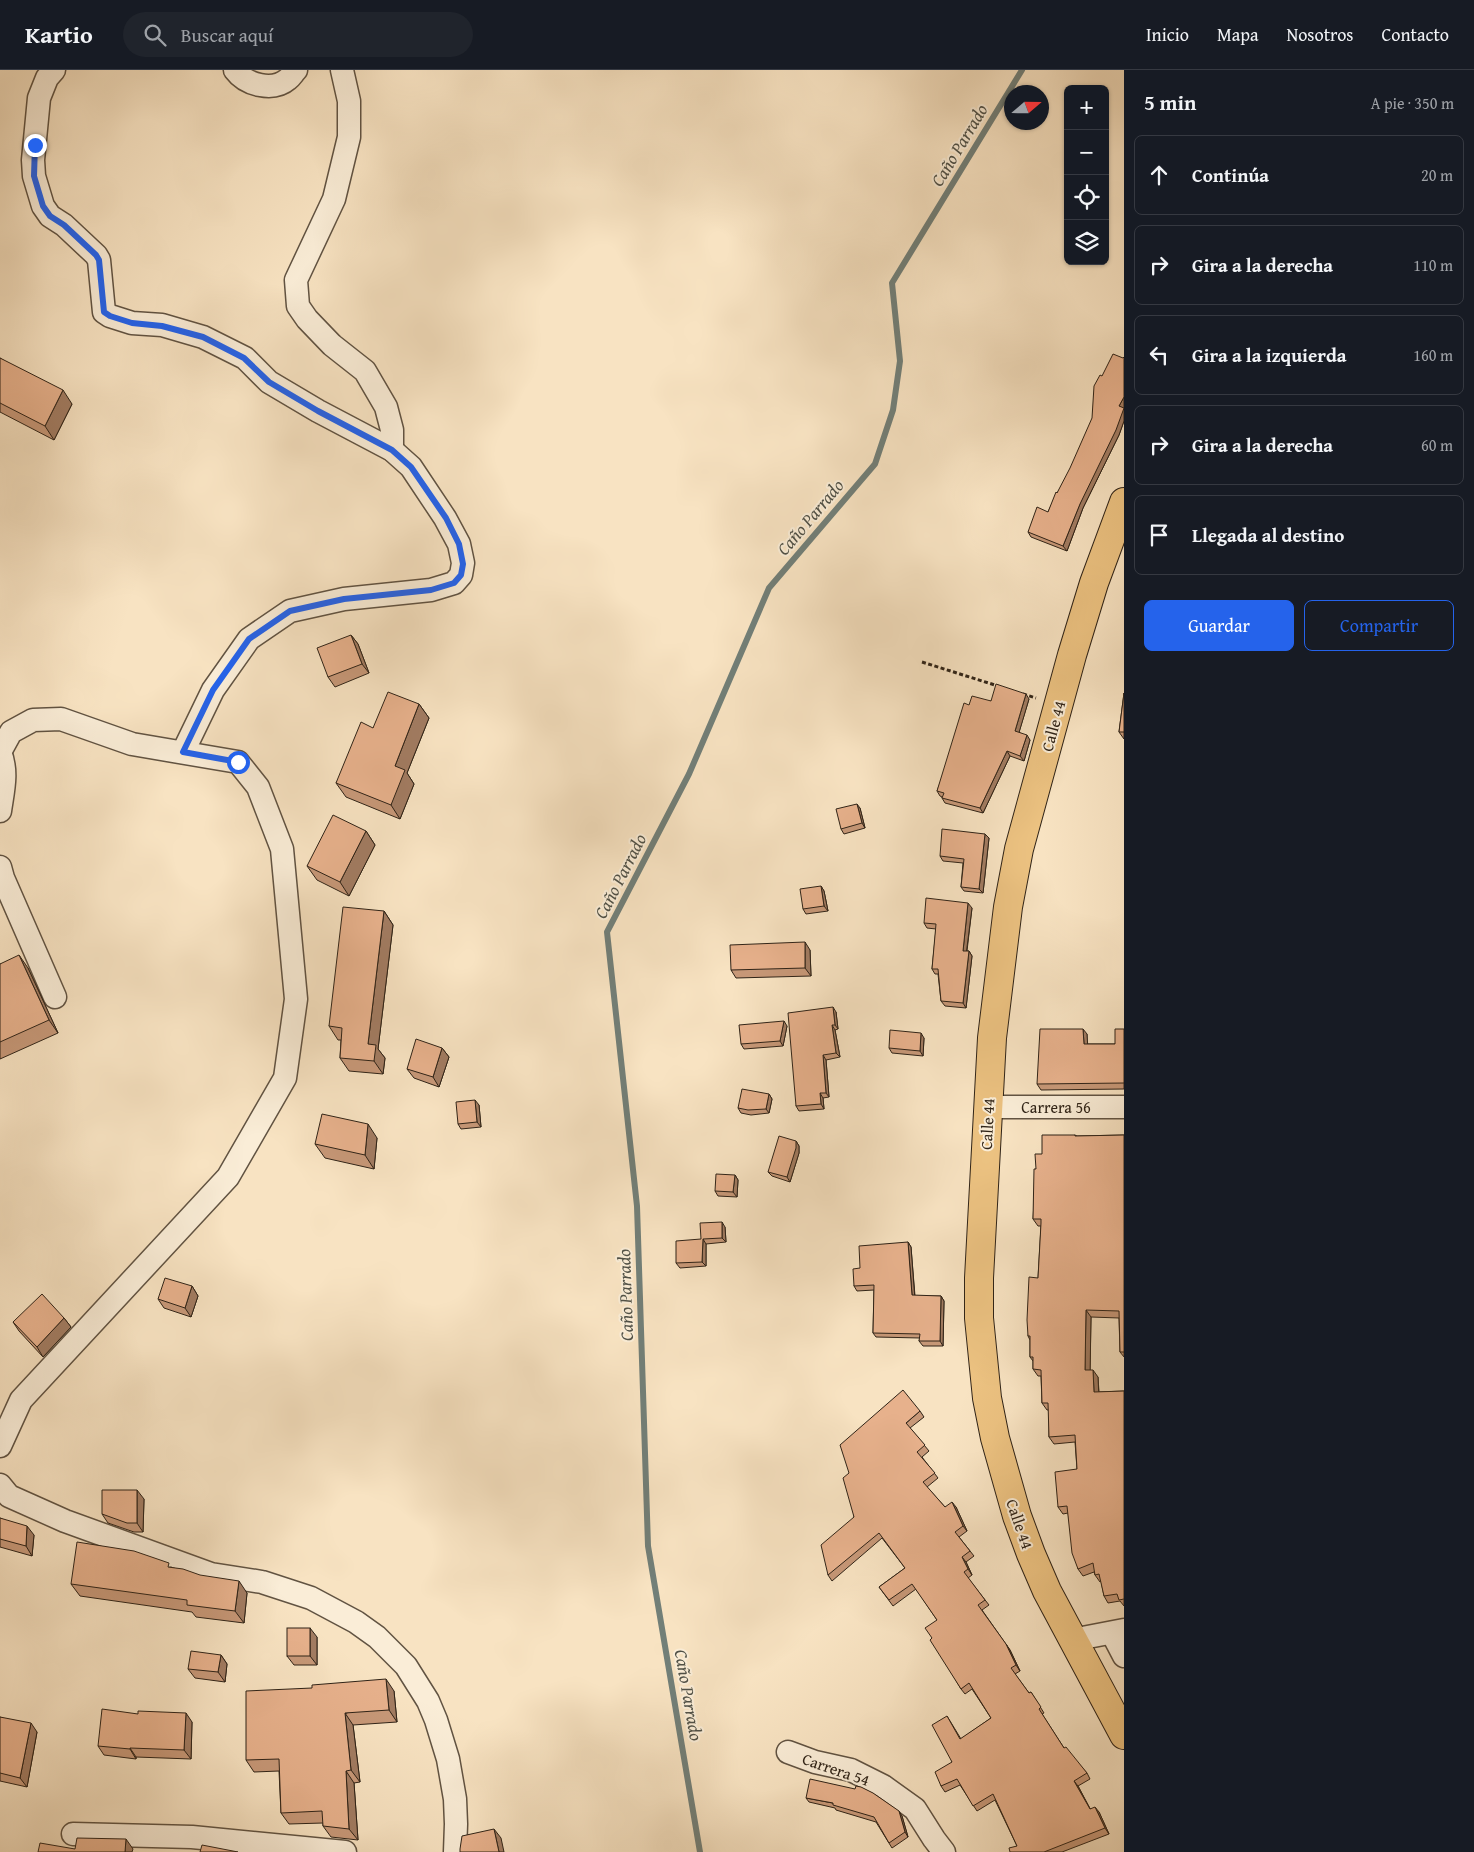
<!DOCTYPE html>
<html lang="es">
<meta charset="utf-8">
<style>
:root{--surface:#171b24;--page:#20242c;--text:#f1f3f6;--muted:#9ea1a6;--line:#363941;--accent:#2563eb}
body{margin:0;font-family:"Gentium Book Plus",serif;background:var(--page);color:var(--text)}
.controls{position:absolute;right:15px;top:15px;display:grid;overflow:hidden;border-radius:8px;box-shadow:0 1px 4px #0004}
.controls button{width:45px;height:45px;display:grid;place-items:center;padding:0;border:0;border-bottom:1px solid var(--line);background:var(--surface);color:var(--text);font:25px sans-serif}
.compass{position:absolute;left:1004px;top:15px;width:45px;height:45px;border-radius:50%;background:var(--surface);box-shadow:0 1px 4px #0004;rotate:70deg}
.stop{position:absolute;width:15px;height:15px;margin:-11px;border:4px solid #2563eb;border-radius:50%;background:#fff}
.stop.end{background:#2563eb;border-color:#fff;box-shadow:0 1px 5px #0008}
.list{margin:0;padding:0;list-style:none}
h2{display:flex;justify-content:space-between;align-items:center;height:65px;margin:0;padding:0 20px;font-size:21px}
h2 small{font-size:16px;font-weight:400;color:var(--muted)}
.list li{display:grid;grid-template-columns:32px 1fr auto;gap:15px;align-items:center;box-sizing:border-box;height:80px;margin:0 10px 10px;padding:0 10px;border:1px solid var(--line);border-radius:8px}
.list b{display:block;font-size:19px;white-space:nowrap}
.list em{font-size:16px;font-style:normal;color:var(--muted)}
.actions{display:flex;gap:10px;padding:15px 20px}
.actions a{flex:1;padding:11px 0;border:1px solid var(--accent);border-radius:8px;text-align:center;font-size:18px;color:var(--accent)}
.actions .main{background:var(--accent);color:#fff}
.icon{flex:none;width:28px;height:28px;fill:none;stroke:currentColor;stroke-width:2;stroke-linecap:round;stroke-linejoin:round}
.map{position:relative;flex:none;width:1124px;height:1782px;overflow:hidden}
header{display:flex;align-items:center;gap:30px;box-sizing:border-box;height:70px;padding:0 25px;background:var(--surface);border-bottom:1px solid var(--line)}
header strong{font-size:24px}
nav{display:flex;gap:28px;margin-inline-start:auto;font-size:18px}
.search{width:350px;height:45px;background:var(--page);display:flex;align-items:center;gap:12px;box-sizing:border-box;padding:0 18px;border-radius:28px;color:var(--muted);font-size:19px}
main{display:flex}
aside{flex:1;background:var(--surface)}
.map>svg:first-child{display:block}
</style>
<header>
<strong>Kartio</strong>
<div class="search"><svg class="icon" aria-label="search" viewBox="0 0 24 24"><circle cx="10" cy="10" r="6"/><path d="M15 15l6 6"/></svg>Buscar aquí</div>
<nav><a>Inicio</a><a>Mapa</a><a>Nosotros</a><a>Contacto</a></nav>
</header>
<main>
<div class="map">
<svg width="1124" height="1782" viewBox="0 0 1124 1782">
<rect width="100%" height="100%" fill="#f8e3c2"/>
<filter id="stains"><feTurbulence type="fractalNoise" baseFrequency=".004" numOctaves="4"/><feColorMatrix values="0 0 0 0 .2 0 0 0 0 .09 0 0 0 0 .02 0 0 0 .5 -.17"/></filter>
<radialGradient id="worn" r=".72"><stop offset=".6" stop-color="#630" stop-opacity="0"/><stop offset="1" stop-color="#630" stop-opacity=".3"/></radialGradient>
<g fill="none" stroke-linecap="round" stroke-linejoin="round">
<path stroke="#727f78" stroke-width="6" d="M 700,1782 L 648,1476 L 637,1136 L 607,862 L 689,704 L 769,518 L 875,394 L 893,340 L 900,291 L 892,213 L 1022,0"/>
<g stroke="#615342" stroke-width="25">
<g id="minor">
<path d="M 54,0 L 47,8 L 39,28 L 33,90 L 34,106 L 43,136 L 50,146 L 64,155 L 96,185 L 99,190 L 104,242 L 110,246 L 132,253 L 162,255 L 203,267 L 245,288 L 269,312 L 318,341 L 392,380 L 411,397 L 445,448 L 459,474 L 463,493 L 461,505 L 454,513 L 431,520 L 344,529 L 290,541 L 249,569 L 213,620 L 183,682"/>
<path d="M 235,0 C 246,15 273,22 288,9 C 291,7 293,3 296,0"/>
<path d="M 342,0 L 349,31 L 349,67 L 334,129 L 296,210 L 298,236 L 307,249 L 332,275 L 365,301 L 386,337 L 392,360 L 392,380"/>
<path d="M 0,682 L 11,662 L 33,650 L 61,649 L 132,674 L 238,692 L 258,717 L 282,779 L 296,929 L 285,1008 L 228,1107 L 21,1330 L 0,1376"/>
<path d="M 0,741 C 3,720 8,702 0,682"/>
<path d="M 0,797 L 3,808 L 55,927"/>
<path d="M 987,1037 L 1124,1037"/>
<path d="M 0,1415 L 9,1426 L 65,1451 L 211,1504 L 262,1512 L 311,1528 L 356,1552 L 377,1567 L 406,1596 L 428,1631 L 436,1650 L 448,1689 L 455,1729 L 456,1754 L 455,1782"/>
<path d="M 1112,1563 L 1124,1586"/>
<path d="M 1072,1570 L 1124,1560"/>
<path d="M 788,1682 L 815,1692 L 851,1700 L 883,1716 L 915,1739 L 934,1769 L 944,1782"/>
<path d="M 73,1764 L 192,1767 L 345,1782"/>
</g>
</g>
<g stroke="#2f2317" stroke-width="30">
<path id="major" d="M 1124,432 L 1094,513 L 1072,585 L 1019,779 L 1008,837 L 992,968 L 979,1208 L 979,1248 L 987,1328 L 995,1368 L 1017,1446 L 1031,1484 L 1047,1521 L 1124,1665"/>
</g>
<g stroke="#2f2317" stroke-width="3" stroke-dasharray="4 2.5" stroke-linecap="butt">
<path d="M 922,592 L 998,616"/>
<path d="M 1023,624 L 1036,628"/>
</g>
<use href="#minor" stroke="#faedd7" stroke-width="22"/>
<use href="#major" stroke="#ecc281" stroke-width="28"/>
</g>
<g fill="#c79878" stroke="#2f2317">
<path d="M 0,288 L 72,334 L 54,370 L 0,342 Z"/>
<path d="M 1124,338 L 1124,351 L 1119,365 L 1083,438 L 1067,481 L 1031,467 L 1028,462 L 1048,442 L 1057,423 Z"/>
<path d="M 351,565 L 358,574 L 369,603 L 335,617 L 328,607 Z"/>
<path d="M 1124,623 L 1124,669 L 1119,662 Z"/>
<path d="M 1029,629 L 1019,662 L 1030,670 L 1024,691 L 1010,686 L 983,743 L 945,733 L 942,728 L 942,727 L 940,726 L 937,721 L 969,635 L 991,631 Z"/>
<path d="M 419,634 L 429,648 L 407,703 L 414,714 L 400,749 L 346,727 L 336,713 L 373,658 Z"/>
<path d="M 860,738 L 865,758 L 844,764 L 841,759 Z"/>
<path d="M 366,761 L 375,775 L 349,826 L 317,810 L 307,796 Z"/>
<path d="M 985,764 L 989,768 L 983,823 L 964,821 L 961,817 L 963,793 L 943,791 L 940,786 Z"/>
<path d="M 821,816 L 824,821 L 828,841 L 806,844 L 803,839 Z"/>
<path d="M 972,838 L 967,881 L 969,881 L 972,886 L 966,938 L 945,936 L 941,931 L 938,904 L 935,904 L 932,899 L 936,859 L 927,858 L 924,853 Z"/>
<path d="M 384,841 L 393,855 L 378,979 L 385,988 L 383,1004 L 349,1001 L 340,988 L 341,970 L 338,970 L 329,956 Z"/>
<path d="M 810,880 L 811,906 L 736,908 L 731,900 Z"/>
<path d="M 0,894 L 28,898 L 58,963 L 0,989 Z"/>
<path d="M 836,942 L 838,959 L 835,960 L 840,987 L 826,990 L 829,1027 L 823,1028 L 824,1039 L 799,1041 L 796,1036 Z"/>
<path d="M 787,956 L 783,976 L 744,979 L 741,974 Z"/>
<path d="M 1124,959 L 1124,1019 L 1041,1020 L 1037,1014 L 1087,964 L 1087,974 L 1115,974 Z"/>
<path d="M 924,968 L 923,986 L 892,983 L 889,978 Z"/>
<path d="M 442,978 L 449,987 L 439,1017 L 414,1008 L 407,999 Z"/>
<path d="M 769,1024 L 772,1029 L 769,1043 L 751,1045 L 741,1043 L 738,1038 Z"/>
<path d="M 479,1035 L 481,1057 L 461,1059 L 458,1054 Z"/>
<path d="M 1075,1065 L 1077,1066 L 1124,1065 L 1124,1287 L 1120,1282 L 1119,1248 L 1091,1247 L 1090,1300 L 1098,1307 L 1099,1322 L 1124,1321 L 1124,1536 L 1120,1531 L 1108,1533 L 1104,1526 L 1101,1511 L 1100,1512 L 1095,1505 L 1094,1502 L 1083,1506 L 1078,1499 L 1068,1443 L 1063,1444 L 1058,1437 L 1077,1399 L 1075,1372 L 1054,1374 L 1049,1367 L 1049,1340 L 1047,1340 L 1042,1333 L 1041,1306 L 1038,1306 L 1033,1299 L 1033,1291 L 1030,1287 L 1030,1270 L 1028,1266 L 1038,1208 L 1041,1156 L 1038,1156 L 1033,1149 L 1036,1099 L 1042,1084 Z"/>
<path d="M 377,1068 L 374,1099 L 325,1088 L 315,1074 Z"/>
<path d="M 796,1071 L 799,1076 L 799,1083 L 790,1112 L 772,1106 L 768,1102 Z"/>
<path d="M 735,1105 L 738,1110 L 737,1127 L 718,1126 L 715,1121 Z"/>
<path d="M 725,1157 L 726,1172 L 706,1174 L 706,1196 L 680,1198 L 676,1193 L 701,1169 Z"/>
<path d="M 908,1172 L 911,1177 L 915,1226 L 941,1226 L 944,1231 L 943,1276 L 923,1276 L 919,1271 L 920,1268 L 876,1267 L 873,1263 L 874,1220 L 857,1221 L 854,1216 L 860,1198 Z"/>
<path d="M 192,1216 L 198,1226 L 191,1247 L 164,1238 L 158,1229 Z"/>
<path d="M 64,1248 L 71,1257 L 43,1287 L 19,1261 L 13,1252 Z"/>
<path d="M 920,1341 L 924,1347 L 910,1358 L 929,1381 L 922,1387 L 938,1408 L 927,1417 L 945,1437 L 956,1437 L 967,1461 L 959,1467 L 974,1486 L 966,1492 L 972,1505 L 968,1508 L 989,1535 L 982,1540 L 1010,1580 L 1020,1601 L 1015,1604 L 1029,1623 L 1031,1622 L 1044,1643 L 1042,1644 L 1064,1678 L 1087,1703 L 1090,1709 L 1078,1716 L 1090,1739 L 1099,1742 L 1109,1764 L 1062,1782 L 1010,1782 L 1017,1776 L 995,1730 L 977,1741 L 960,1715 L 945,1722 L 941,1716 L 952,1692 L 947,1646 L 961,1669 L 991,1648 L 972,1619 L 965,1624 L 961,1619 L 932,1569 L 937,1550 L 916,1519 L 893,1536 L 879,1517 L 905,1498 L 882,1468 L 832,1511 L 828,1505 L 854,1447 L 849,1403 Z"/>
<path d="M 144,1429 L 143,1462 L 134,1462 L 108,1453 L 102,1444 Z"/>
<path d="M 0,1448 L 34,1465 L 32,1486 L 0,1477 Z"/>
<path d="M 171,1497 L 247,1523 L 244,1553 L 196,1547 L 192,1542 L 80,1526 L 71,1514 Z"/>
<path d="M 317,1567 L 317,1595 L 294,1595 L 287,1586 Z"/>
<path d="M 221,1585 L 227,1594 L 225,1612 L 195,1608 L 188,1599 Z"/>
<path d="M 394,1621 L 397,1652 L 353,1655 L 360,1712 L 354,1713 L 358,1770 L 331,1767 L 323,1756 L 323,1753 L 289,1754 L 281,1743 L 279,1701 L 254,1702 L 246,1690 Z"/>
<path d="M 0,1647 L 37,1662 L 27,1717 L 0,1711 Z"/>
<path d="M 192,1652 L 191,1689 L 136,1687 L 136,1689 L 104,1685 L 98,1676 Z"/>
<path d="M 806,1728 L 902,1746 L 908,1767 L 892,1778 L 876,1752 L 836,1740 L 835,1738 L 809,1732 Z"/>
</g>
<g fill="#a27c62" stroke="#2f2317">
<path d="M 63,320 L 72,334 L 54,370 L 45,356 Z"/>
<path d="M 1124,327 L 1124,351 L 1119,365 L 1083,438 L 1067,481 L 1063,476 L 1119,336 Z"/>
<path d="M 351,565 L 358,574 L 369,603 L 362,594 Z"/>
<path d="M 1026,624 L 1029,629 L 1018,666 L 1015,661 Z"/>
<path d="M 419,634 L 429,648 L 407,703 L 414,714 L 400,749 L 391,735 L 395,696 Z"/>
<path d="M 1027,665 L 1030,670 L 1024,691 L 1020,686 Z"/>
<path d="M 1007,681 L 1010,686 L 983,743 L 980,738 Z"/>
<path d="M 857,734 L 860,738 L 865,758 L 862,753 Z"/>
<path d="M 366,761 L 375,775 L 349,826 L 340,812 Z"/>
<path d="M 985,764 L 989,768 L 983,823 L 979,819 Z"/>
<path d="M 821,816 L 824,821 L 828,841 L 824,836 Z"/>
<path d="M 968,833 L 972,838 L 966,885 L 963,881 Z"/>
<path d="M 384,841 L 393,855 L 378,979 L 385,988 L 383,1004 L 374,991 L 368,974 Z"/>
<path d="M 805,872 L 810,880 L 811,906 L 805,898 Z"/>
<path d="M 969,881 L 972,886 L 966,938 L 963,933 Z"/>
<path d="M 19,885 L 28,898 L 58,963 L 49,950 Z"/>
<path d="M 833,937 L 836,942 L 838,959 L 835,955 Z"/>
<path d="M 784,951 L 787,956 L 783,976 L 780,971 Z"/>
<path d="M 832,955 L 835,960 L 840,987 L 836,983 Z"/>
<path d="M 1083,959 L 1087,964 L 1088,980 L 1084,974 Z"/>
<path d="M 921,963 L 924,968 L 923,986 L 920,981 Z"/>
<path d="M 442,978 L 449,987 L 439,1017 L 433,1007 Z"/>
<path d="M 823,985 L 826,990 L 829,1027 L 826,1023 Z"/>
<path d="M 820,1023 L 823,1028 L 824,1039 L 821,1034 Z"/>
<path d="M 769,1024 L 772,1029 L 769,1043 L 766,1039 Z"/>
<path d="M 475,1030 L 479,1035 L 481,1057 L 477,1052 Z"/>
<path d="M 368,1054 L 377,1068 L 374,1099 L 365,1085 Z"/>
<path d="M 796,1071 L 799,1076 L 799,1083 L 790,1112 L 787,1107 Z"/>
<path d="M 735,1105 L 738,1110 L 737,1127 L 733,1122 Z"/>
<path d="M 722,1152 L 725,1157 L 726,1172 L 722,1168 Z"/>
<path d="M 703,1169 L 706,1174 L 706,1196 L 702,1192 Z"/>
<path d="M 908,1172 L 911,1177 L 915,1230 L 912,1225 Z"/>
<path d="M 192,1216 L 198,1226 L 191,1247 L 185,1238 Z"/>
<path d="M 941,1226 L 944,1231 L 943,1276 L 940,1271 Z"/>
<path d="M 1086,1240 L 1091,1247 L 1090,1307 L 1085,1300 Z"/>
<path d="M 64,1248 L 71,1257 L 43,1287 L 37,1277 Z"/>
<path d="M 1093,1300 L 1098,1307 L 1099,1329 L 1094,1322 Z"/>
<path d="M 137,1420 L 144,1429 L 143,1462 L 137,1453 Z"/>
<path d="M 952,1432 L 956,1437 L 967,1461 L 963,1456 Z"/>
<path d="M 27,1456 L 34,1465 L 32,1486 L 26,1476 Z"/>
<path d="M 962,1487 L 966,1492 L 972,1505 L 968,1499 Z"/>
<path d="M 239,1511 L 247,1523 L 244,1553 L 235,1541 Z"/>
<path d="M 310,1558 L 317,1567 L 317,1595 L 310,1586 Z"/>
<path d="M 1006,1574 L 1010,1580 L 1020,1601 L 1016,1595 Z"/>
<path d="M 221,1585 L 227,1594 L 225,1612 L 218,1602 Z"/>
<path d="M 386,1609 L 394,1621 L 397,1652 L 389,1640 Z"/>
<path d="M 186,1643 L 192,1652 L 191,1689 L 184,1680 Z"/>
<path d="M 345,1643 L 353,1655 L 360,1712 L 351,1700 Z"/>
<path d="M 31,1653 L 37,1662 L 27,1717 L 20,1708 Z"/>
<path d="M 130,1678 L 136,1687 L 136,1689 L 130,1679 Z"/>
<path d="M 346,1701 L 354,1713 L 358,1770 L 349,1759 Z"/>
<path d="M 1074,1711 L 1078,1716 L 1093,1744 L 1090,1739 Z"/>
<path d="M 1095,1737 L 1099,1742 L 1109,1764 L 1105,1758 Z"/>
<path d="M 899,1741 L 902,1746 L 908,1767 L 905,1762 Z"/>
<path d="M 494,1759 L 501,1768 L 504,1782 L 499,1782 Z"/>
<path d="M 126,1769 L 133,1779 L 132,1782 L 125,1782 Z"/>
</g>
<g fill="#e7b18c" stroke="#2f2317">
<path d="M 1113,284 L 1123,288 L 1124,287 L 1124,327 L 1119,336 L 1124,338 L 1116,360 L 1080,434 L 1063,476 L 1028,462 L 1037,437 L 1048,442 L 1056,422 L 1057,423 L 1070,398 L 1092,348 L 1094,316 L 1100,305 L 1102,306 Z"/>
<path d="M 0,288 L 63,320 L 45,356 L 0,333 Z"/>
<path d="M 351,565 L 362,594 L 328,607 L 317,578 Z"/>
<path d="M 996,614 L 1026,624 L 1015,661 L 1027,665 L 1020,686 L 1007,681 L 980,738 L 942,728 L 944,723 L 937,721 L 964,633 L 969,635 L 972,626 L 991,631 Z"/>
<path d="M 388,622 L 419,634 L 395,696 L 405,700 L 391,735 L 336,713 L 361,652 L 373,658 Z"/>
<path d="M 1124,623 L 1124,662 L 1119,662 Z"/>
<path d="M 857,734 L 862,753 L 841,759 L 836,739 Z"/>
<path d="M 333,745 L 366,761 L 340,812 L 307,796 Z"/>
<path d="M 942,759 L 985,764 L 979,819 L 961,817 L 964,789 L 940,786 Z"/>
<path d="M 821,816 L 824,836 L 803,839 L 800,819 Z"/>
<path d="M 926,828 L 968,833 L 963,881 L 969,881 L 963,933 L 941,931 L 938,899 L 932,899 L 936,854 L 924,853 Z"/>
<path d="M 343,837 L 384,841 L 368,974 L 376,975 L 374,991 L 340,988 L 342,958 L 329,956 Z"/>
<path d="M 805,872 L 805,898 L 731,900 L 730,875 Z"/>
<path d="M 19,885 L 49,950 L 0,972 L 0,894 Z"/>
<path d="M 833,937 L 835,955 L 832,955 L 836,983 L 823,985 L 826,1023 L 820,1023 L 821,1034 L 796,1036 L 788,943 Z"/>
<path d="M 784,951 L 780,971 L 741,974 L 739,955 Z"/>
<path d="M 1040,959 L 1083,959 L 1084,974 L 1115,974 L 1115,959 L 1124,959 L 1124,1013 L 1037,1014 Z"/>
<path d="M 890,960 L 921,963 L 920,981 L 889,978 Z"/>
<path d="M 416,969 L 442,978 L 433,1007 L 407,999 Z"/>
<path d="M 742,1019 L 769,1024 L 766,1039 L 748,1040 L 738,1038 Z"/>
<path d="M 475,1030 L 477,1052 L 458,1054 L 456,1032 Z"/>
<path d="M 322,1044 L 368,1054 L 365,1085 L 315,1074 Z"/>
<path d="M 1042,1065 L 1075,1065 L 1075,1066 L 1124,1065 L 1124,1282 L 1120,1282 L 1119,1241 L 1086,1240 L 1085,1300 L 1093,1300 L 1094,1322 L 1124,1321 L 1124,1529 L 1119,1530 L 1117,1524 L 1104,1526 L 1099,1504 L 1095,1505 L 1093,1493 L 1078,1499 L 1072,1483 L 1067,1436 L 1058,1437 L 1055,1402 L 1077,1399 L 1075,1365 L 1049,1367 L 1048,1333 L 1042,1333 L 1041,1300 L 1033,1299 L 1033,1287 L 1030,1287 L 1030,1266 L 1028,1266 L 1027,1250 L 1029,1207 L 1038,1208 L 1041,1153 L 1041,1149 L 1033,1149 L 1034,1099 L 1036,1099 L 1035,1084 L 1042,1084 Z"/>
<path d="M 779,1066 L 796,1071 L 796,1078 L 787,1107 L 768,1102 Z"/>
<path d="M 716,1104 L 735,1105 L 733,1122 L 715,1121 Z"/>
<path d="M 722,1152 L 722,1168 L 703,1169 L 702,1192 L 676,1193 L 676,1171 L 701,1169 L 700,1153 Z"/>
<path d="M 908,1172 L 912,1225 L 941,1226 L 940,1271 L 919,1271 L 920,1264 L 873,1263 L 874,1215 L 854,1216 L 853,1199 L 860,1198 L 859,1176 Z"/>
<path d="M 165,1208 L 192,1216 L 185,1238 L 158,1229 Z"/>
<path d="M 42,1224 L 64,1248 L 37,1277 L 13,1252 Z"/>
<path d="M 903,1320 L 920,1341 L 906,1353 L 925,1375 L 917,1382 L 935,1403 L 923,1412 L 945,1437 L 952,1432 L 963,1456 L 955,1462 L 970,1481 L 962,1487 L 968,1499 L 964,1502 L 985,1530 L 978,1535 L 1006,1574 L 1016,1595 L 1011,1598 L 1029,1623 L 1031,1622 L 1041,1637 L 1039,1639 L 1064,1678 L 1066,1677 L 1087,1703 L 1074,1711 L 1090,1739 L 1095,1737 L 1105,1758 L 1044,1782 L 1010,1782 L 1009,1778 L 1017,1776 L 993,1724 L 973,1736 L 957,1709 L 941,1716 L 935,1702 L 952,1692 L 932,1655 L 947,1646 L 960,1669 L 991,1648 L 969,1613 L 961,1619 L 930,1570 L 932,1568 L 925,1558 L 937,1550 L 912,1514 L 889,1530 L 879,1517 L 905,1498 L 879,1463 L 828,1505 L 821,1475 L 854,1447 L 843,1408 L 849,1403 L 840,1375 Z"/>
<path d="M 102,1420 L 137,1420 L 137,1453 L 127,1453 L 102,1444 Z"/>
<path d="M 0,1448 L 27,1456 L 26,1476 L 0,1469 Z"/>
<path d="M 77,1472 L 134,1481 L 169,1493 L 168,1497 L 183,1499 L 200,1505 L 239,1511 L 235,1541 L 187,1535 L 187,1530 L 71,1514 Z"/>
<rect x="287" y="1558" width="23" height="28"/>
<path d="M 191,1581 L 221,1585 L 218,1602 L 188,1599 Z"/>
<path d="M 386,1609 L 389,1640 L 345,1643 L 351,1700 L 346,1701 L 349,1759 L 323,1756 L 322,1741 L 281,1743 L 279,1689 L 246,1690 L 246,1621 L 312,1618 L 312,1615 Z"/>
<path d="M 102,1639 L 138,1644 L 138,1641 L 186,1643 L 184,1680 L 130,1678 L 130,1679 L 98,1676 Z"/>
<path d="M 0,1647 L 31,1653 L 20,1708 L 0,1703 Z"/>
<path d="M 810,1709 L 855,1719 L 856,1716 L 861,1717 L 873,1723 L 899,1741 L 905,1762 L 889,1773 L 874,1747 L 833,1735 L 833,1733 L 806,1728 Z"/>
<path d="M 494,1759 L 499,1782 L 460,1782 L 460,1779 L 462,1766 Z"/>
<path d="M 77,1768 L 126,1769 L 125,1782 L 38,1782 L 40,1773 L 75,1779 Z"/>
<path d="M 202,1775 L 238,1782 L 200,1782 Z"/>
</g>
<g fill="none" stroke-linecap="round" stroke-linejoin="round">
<path stroke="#2563eb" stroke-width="6" d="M 35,75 L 34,106 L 43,136 L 50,146 L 64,155 L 96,185 L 99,190 L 104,242 L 110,246 L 132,253 L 162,256 L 203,267 L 244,288 L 269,312 L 318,341 L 392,380 L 411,397 L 446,448 L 459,474 L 463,494 L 461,505 L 454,513 L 431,520 L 344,529 L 290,541 L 249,569 L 213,620 L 183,682 L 238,692"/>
</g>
<g text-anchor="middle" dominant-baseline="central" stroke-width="4" stroke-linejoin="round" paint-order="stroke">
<g font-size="16" fill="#2f2317" stroke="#faedd7">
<text transform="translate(1053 656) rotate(-75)">Calle 44</text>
<text x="1056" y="1037">Carrera 56</text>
<text transform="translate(987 1054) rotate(-87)">Calle 44</text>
<text transform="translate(1020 1454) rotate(71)">Calle 44</text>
<text transform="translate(836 1699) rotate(19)">Carrera 54</text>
</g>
<g font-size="18" font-style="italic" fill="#505147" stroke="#faedd7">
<text transform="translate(959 75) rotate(-59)">Caño Parrado</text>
<text transform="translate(810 447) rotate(-50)">Caño Parrado</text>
<text transform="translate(620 806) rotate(-63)">Caño Parrado</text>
<text transform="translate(625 1225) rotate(-92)">Caño Parrado</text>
<text transform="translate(689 1625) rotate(80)">Caño Parrado</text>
</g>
</g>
<rect width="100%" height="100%" filter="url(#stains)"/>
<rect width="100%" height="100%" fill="url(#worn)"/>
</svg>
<div class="controls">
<button>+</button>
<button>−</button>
<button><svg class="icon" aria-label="locate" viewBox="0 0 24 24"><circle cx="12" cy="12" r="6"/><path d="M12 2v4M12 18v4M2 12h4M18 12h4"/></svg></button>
<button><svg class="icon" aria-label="layers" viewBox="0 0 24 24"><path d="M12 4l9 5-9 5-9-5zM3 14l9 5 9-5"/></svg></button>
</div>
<svg class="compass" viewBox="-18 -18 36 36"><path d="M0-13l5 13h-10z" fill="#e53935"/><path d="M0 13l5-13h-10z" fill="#9ea1a6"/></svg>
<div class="stop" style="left:238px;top:692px"></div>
<div class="stop end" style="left:35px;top:75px"></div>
</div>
<aside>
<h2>5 min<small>A pie · 350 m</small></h2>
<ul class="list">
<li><svg class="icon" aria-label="ahead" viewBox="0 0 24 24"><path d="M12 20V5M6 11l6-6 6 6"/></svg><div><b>Continúa</b></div><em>20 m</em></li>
<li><svg class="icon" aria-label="right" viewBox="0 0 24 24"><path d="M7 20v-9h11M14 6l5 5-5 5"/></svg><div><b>Gira a la derecha</b></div><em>110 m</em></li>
<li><svg class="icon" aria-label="left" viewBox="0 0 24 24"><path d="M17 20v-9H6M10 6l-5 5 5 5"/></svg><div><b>Gira a la izquierda</b></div><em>160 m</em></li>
<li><svg class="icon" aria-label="right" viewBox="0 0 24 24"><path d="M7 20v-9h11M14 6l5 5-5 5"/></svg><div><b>Gira a la derecha</b></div><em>60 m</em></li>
<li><svg class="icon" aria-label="arrive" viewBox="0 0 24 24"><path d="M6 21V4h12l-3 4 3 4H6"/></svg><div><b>Llegada al destino</b></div></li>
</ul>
<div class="actions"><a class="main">Guardar</a><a>Compartir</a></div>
</aside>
</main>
